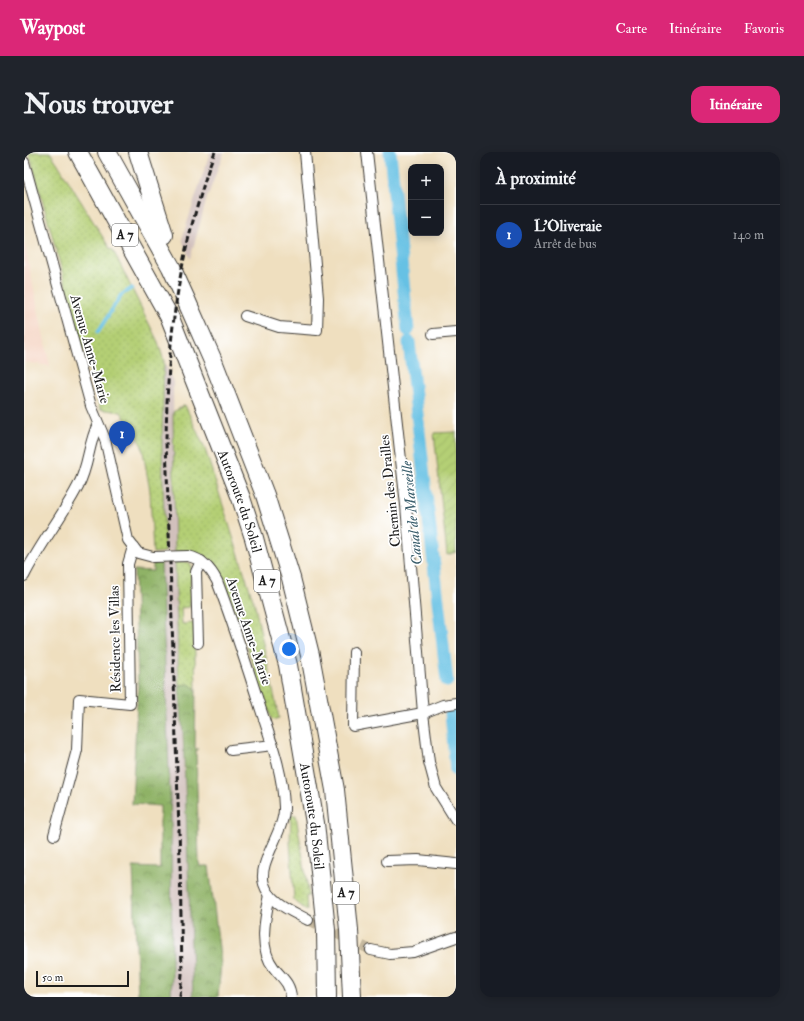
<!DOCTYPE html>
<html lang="fr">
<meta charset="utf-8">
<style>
:root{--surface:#171b24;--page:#20242c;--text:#f1f3f6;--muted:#9ea1a6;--line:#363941;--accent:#db2777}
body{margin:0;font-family:"IM FELL Double Pica",serif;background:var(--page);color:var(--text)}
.controls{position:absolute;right:12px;top:12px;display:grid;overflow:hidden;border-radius:8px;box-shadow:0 2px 10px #0003}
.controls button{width:36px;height:36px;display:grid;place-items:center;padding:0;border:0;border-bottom:1px solid var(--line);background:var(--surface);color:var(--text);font:20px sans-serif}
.scale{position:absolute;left:12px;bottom:10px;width:93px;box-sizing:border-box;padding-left:4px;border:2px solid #1c1c1c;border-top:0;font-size:11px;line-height:14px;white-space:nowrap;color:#1c1c1c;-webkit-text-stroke:3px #fff;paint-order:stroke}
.you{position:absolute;left:265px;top:497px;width:14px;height:14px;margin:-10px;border:3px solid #fff;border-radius:50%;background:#1a73e8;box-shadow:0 0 0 6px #1a73e833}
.badge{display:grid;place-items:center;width:26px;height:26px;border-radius:50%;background:var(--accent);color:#fff;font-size:13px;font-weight:700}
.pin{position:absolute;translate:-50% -33px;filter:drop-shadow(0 1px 2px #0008)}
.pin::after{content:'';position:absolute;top:21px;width:14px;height:12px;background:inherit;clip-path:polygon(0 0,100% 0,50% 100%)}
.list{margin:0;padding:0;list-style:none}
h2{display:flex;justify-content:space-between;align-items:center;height:52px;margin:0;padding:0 16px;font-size:17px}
h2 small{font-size:13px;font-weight:400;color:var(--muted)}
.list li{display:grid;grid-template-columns:26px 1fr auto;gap:12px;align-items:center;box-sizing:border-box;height:60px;padding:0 16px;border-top:1px solid var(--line)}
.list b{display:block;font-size:15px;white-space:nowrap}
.list p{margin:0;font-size:13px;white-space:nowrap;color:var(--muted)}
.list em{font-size:13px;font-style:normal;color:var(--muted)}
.map{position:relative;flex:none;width:432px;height:845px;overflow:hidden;border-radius:12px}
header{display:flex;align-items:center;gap:24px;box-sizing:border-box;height:56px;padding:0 20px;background:var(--accent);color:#fff}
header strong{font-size:19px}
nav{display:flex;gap:22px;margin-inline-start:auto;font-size:14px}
.intro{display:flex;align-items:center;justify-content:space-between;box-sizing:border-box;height:96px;padding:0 24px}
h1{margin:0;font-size:28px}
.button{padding:10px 18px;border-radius:12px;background:var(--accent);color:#fff;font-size:14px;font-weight:700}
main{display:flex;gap:24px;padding:0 24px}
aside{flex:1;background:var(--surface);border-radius:12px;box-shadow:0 2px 10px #0003}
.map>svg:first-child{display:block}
</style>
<header>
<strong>Waypost</strong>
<nav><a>Carte</a><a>Itinéraire</a><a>Favoris</a></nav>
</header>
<div class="intro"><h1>Nous trouver</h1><a class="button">Itinéraire</a></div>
<main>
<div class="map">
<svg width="432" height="845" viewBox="0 0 432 845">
<defs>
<pattern id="grass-dots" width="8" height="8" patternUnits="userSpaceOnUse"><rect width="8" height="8" fill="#b4cf75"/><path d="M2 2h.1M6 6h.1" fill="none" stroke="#9ab165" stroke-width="1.8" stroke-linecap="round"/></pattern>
<pattern id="forest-crowns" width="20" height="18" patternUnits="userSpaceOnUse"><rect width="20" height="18" fill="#8fb266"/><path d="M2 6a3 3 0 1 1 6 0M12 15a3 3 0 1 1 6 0" fill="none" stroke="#749053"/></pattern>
<pattern id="garden-furrows" width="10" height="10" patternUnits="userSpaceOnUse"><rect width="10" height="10" fill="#b4cf75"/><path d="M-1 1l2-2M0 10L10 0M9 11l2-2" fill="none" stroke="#9ab165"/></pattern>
</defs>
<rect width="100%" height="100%" fill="#fff"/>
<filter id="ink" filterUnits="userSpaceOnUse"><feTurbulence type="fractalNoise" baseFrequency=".025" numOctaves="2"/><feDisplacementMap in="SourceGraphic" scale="8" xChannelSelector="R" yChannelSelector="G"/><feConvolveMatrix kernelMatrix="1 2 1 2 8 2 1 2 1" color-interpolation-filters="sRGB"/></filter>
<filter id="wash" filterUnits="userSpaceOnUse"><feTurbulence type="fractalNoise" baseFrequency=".012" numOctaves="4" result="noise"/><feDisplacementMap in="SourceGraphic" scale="16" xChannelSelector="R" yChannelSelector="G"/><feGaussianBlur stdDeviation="0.9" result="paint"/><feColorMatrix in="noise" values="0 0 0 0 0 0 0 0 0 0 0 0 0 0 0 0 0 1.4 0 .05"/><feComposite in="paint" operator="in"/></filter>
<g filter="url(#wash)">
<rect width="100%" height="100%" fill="#efdfbf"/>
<path fill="#f5d3c1" d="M 0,89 L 26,214 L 0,210 Z"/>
<g fill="#d1c0bc">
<path d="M 186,0 L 200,0 L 183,46 L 166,107 L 158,87 Z"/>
<path d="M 140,209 L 149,230 L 151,400 L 141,400 L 138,293 Z"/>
<path d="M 137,410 L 151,410 L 169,845 L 147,845 L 147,774 Z"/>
</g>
<g fill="url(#grass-dots)" stroke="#687648">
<path d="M 5,0 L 26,0 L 34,12 L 86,97 L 89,98 L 134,190 L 140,209 L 138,293 L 141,400 L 129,401 L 126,339 L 118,294 L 97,260 L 76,257 Z"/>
<path d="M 161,253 L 181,297 L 231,454 L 255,566 L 248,568 L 201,429 C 188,402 179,400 151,400 L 149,260 Z"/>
<path d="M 151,410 L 164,410 L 167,412 L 166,455 L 157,456 L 158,472 L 170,471 L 172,537 L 165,533 L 155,533 Z"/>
<path d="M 267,663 L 272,663 L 285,744 L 282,744 L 283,759 L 270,748 L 266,690 Z"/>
</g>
<g fill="url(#forest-crowns)" stroke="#566741">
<path d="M 137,410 L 147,670 L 148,823 L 147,845 L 114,845 L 109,715 L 136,716 L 136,654 L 108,652 L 114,530 L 110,418 L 129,419 L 129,411 Z"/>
<path d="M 165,532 L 172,537 L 171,597 L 174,597 L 172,599 L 175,711 L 176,714 L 185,714 L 197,812 L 194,845 L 169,845 L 159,581 L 155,533 Z"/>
</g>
<path fill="url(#garden-furrows)" stroke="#687648" d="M 432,280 L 432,400 L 423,403 L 410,281 Z"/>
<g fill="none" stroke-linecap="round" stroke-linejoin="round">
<path stroke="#66c1e4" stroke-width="3.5" d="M 74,180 L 97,143 L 108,136"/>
<g stroke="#66c1e4" stroke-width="13">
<path d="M 366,0 L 384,178"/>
<path d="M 385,190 L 423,529"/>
<path d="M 427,561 L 432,618"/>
</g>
</g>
</g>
<g filter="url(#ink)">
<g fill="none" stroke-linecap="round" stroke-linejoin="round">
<path stroke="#c5b89e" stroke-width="10" stroke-dasharray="10 5" stroke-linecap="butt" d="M 284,768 L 347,798"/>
<g stroke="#3c3934" stroke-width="12">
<g id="street">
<path d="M 343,0 L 382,353 L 399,561 L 405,610 L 412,636 L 432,668"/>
<path d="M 0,10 L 67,254 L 81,287 L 104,388 L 114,401 L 129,405"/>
<path d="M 221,164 L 255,175 L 293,178 L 294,146 L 281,0"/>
<path d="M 409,182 L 432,180"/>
<path d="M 164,404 C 178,407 186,416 193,429 C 209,471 223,514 237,558 C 247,589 259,621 260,655 C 261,680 233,710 240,732 C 246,751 268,759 284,768"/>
<path d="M 0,424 C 16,392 38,365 54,334 C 65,314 64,292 74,272"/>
<path d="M 174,491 L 172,420 L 177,409"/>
<path d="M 330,500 L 329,574 L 399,561 L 419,553 L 432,551"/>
<path d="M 207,598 L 249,593"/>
<path d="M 30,683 L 53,598 L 55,547 L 106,552 L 104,412 L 109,395"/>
<path d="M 363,709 L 394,708 L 432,712"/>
<path d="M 246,743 C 241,766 234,796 250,816 C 258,826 266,831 267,845"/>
<path d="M 347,798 L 366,802 L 389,800 L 432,785"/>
</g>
</g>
<g stroke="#3c3934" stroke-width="20">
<g id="highway">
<path id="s1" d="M 54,0 L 146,166 L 217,346 L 230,386 L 264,513 L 291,671 L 302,778 L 303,845"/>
<path d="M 83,0 L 147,115 L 163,150 L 189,209 L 241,343 L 267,426 L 286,503 L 311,638 L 325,778 L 328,845"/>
<path d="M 114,0 L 140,83"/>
</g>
</g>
<use href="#street" stroke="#fff" stroke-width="10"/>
<use href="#highway" stroke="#fff" stroke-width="18"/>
<path stroke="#1c1c1c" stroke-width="3" stroke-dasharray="6 3" stroke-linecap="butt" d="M 156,845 L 158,822 L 156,708 L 142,290 C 143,210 150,132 173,55 C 179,36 183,18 191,0"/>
<g stroke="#3c3934" stroke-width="12" stroke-linecap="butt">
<path id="street-bridge" d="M 129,405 L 164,404"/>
</g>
<use href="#street-bridge" stroke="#fff" stroke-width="10"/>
</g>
</g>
<g text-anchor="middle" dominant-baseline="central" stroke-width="3.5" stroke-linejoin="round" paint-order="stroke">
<g fill="#fff" stroke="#606060" stroke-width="1">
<rect x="88" y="72" width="26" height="22" rx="3"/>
<rect x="230" y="418" width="26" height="22" rx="3"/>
<rect x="309" y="730" width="26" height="22" rx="3"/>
</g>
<g font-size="13" font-weight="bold" fill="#1c1c1c">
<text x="101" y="83">A 7</text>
<text x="243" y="429">A 7</text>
<text x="322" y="741">A 7</text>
</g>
<g font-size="14" fill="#1c1c1c" stroke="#fff">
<text transform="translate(66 197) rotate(74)">Avenue Anne-Marie</text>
<text transform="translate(366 339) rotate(-96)">Chemin des Drailles</text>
<text stroke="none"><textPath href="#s1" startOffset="386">Autoroute du Soleil</textPath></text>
<text transform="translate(225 479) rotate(71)">Avenue Anne-Marie</text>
<text transform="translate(91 487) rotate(-91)">Résidence les Villas</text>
<text stroke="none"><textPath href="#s1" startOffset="710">Autoroute du Soleil</textPath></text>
</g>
<g font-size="15" font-style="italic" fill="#3a5e6c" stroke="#fff">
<text transform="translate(388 361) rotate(-96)">Canal de Marseille</text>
</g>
</g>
</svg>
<div class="controls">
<button>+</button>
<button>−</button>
</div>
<div class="scale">50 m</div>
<div class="you"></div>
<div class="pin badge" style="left:98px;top:302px;background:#1a4fb4">1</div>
</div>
<aside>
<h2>À proximité<small></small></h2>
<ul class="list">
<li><span class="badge" style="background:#1a4fb4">1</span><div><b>L'Oliveraie</b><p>Arrêt de bus</p></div><em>140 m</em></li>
</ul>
</aside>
</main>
